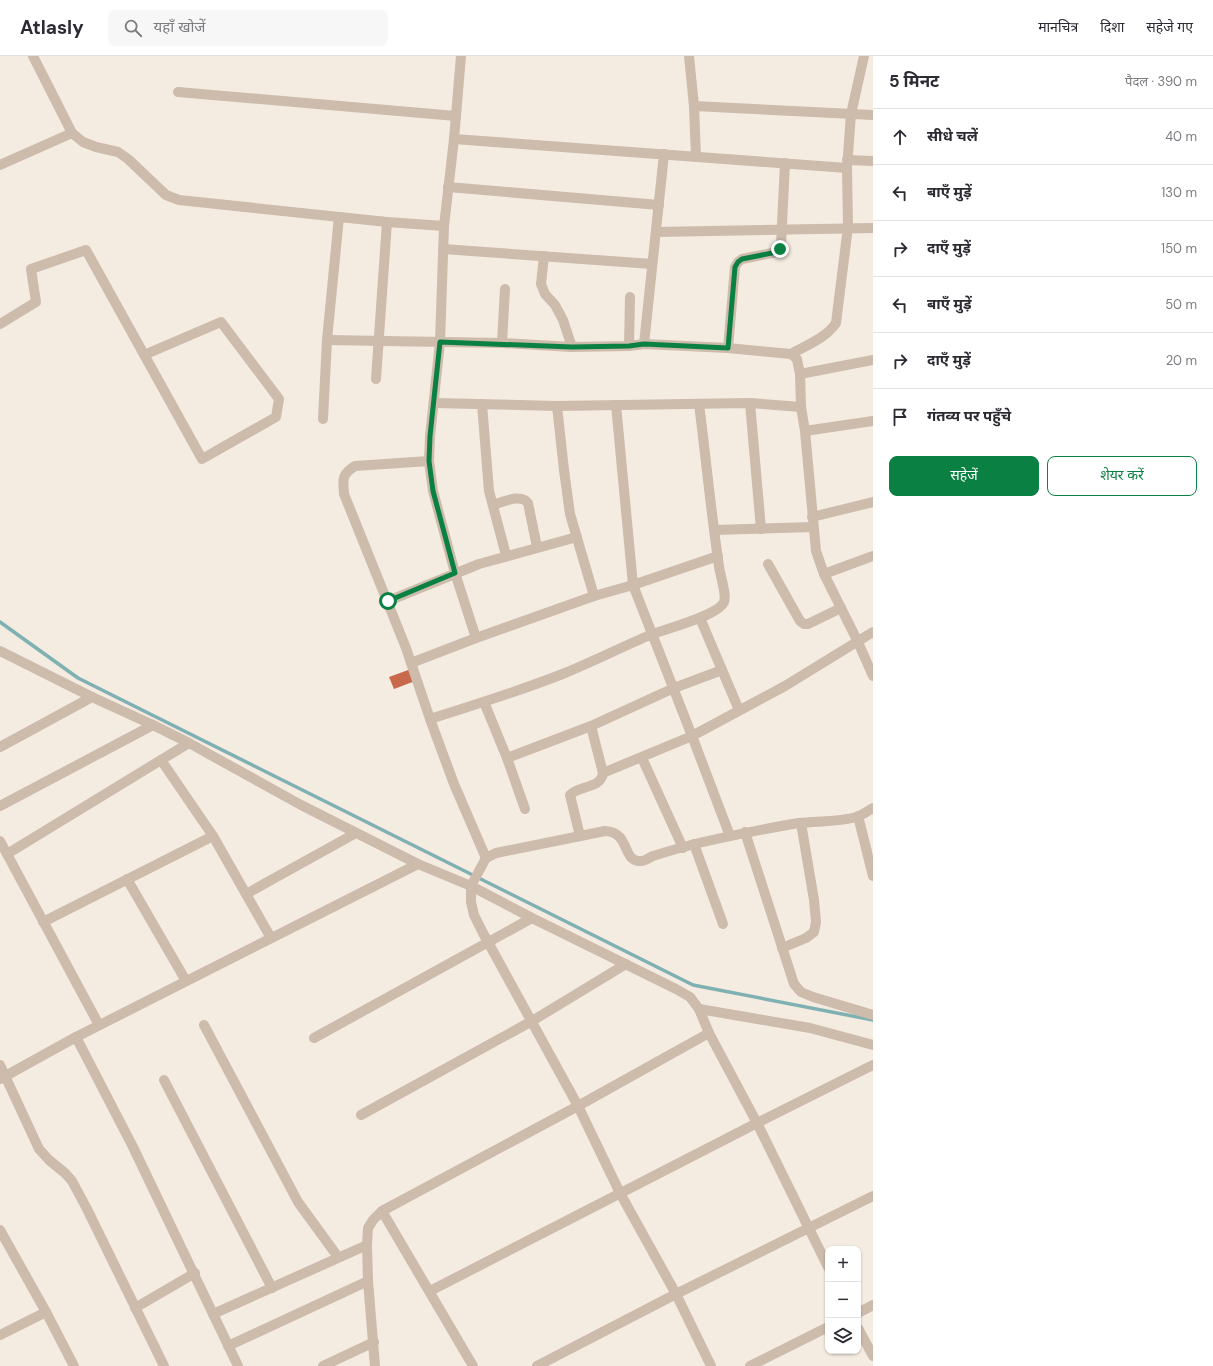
<!DOCTYPE html>
<html lang="hi">
<meta charset="utf-8">
<style>
:root{--surface:#fff;--page:#f7f7f7;--text:#2b2b33;--muted:#7c7c81;--line:#e1e1e2;--accent:#0b8043}
body{margin:0;font-family:"DM Sans","Noto Sans Devanagari",sans-serif;background:var(--page);color:var(--text)}
.controls{position:absolute;right:12px;bottom:12px;display:grid;overflow:hidden;border-radius:8px;box-shadow:0 1px 3px #0004}
.controls button{width:36px;height:36px;display:grid;place-items:center;padding:0;border:0;border-bottom:1px solid var(--line);background:var(--surface);color:var(--text);font:20px sans-serif}
.stop{position:absolute;width:12px;height:12px;margin:-9px;border:3px solid #0b8043;border-radius:50%;background:#fff}
.stop.end{background:#0b8043;border-color:#fff;box-shadow:0 1px 4px #0008}
.list{margin:0;padding:0;list-style:none}
h2{display:flex;justify-content:space-between;align-items:center;height:52px;margin:0;padding:0 16px;font-size:17px}
h2 small{font-size:13px;font-weight:400;color:var(--muted)}
.list li{display:grid;grid-template-columns:26px 1fr auto;gap:12px;align-items:center;box-sizing:border-box;height:56px;padding:0 16px;border-top:1px solid var(--line)}
.list b{display:block;font-size:15px;white-space:nowrap}
.list em{font-size:13px;font-style:normal;color:var(--muted)}
.actions{display:flex;gap:8px;padding:12px 16px}
.actions a{flex:1;padding:9px 0;border:1px solid var(--accent);border-radius:8px;text-align:center;font-size:14px;color:var(--accent)}
.actions .main{background:var(--accent);color:#fff}
.icon{flex:none;width:22px;height:22px;fill:none;stroke:currentColor;stroke-width:2;stroke-linecap:round;stroke-linejoin:round}
.map{position:relative;flex:none;width:873px;height:1310px;overflow:hidden}
header{display:flex;align-items:center;gap:24px;box-sizing:border-box;height:56px;padding:0 20px;background:var(--surface);border-bottom:1px solid var(--line)}
header strong{font-size:19px}
nav{display:flex;gap:22px;margin-inline-start:auto;font-size:14px}
.search{width:280px;height:36px;background:var(--page);display:flex;align-items:center;gap:10px;box-sizing:border-box;padding:0 14px;border-radius:8px;color:var(--muted);font-size:15px}
main{display:flex}
aside{flex:1;background:var(--surface)}
.map>svg:first-child{display:block}
</style>
<header>
<strong>Atlasly</strong>
<div class="search"><svg class="icon" aria-label="search" viewBox="0 0 24 24"><circle cx="10" cy="10" r="6"/><path d="M15 15l6 6"/></svg>यहाँ खोजें</div>
<nav><a>मानचित्र</a><a>दिशा</a><a>सहेजे गए</a></nav>
</header>
<main>
<div class="map">
<svg width="873" height="1310" viewBox="0 0 873 1310">
<rect width="100%" height="100%" fill="#f4ebe1"/>
<g fill="none" stroke-linecap="round" stroke-linejoin="round">
<path stroke="#7fb0b2" stroke-width="3.5" d="M 0,566 L 78,622 L 693,929 L 873,964"/>
</g>
<path fill="#c8694b" d="M 411,613 L 415,625 L 394,633 L 389,621 Z"/>
<g fill="none" stroke-linecap="round" stroke-linejoin="round">
<g stroke="#cdbbac" stroke-width="10">
<path d="M 461,0 L 454,83 L 444,170 L 440,286 L 430,380 L 429,405 L 433,435 L 455,517 L 476,582"/>
<path d="M 689,0 L 694,50 L 696,101"/>
<path d="M 864,0 L 851,58 L 847,112 L 848,171 L 836,267 C 826,282 807,289 791,298 L 797,303 L 800,318 L 801,351 L 805,375 L 816,495 L 824,518 L 857,584 L 873,620"/>
<path d="M 178,36 L 456,60"/>
<path d="M 694,50 L 873,59"/>
<path d="M 72,77 L 83,86 L 96,91 L 118,96 L 128,103 L 166,139 L 179,144 L 387,166 L 444,170"/>
<path d="M 454,83 L 847,112"/>
<path d="M 847,104 L 873,105"/>
<path d="M 0,109 L 72,77 L 33,0"/>
<path d="M 448,131 L 659,149"/>
<path d="M 656,176 L 873,172"/>
<path d="M 443,193 L 652,208"/>
<path d="M 544,200 L 541,228 L 545,238 L 555,249 L 563,264 L 572,291"/>
<path d="M 0,268 L 36,246 L 31,213 L 86,194 L 202,403 L 276,361 L 279,343 L 221,266 L 144,299"/>
<path d="M 327,284 L 502,287 L 572,291 L 629,290 L 644,288 L 728,292 L 791,298"/>
<path d="M 502,287 L 505,233"/>
<path d="M 644,288 L 664,98"/>
<path d="M 629,290 L 630,241"/>
<path d="M 728,292 L 735,211 L 738,206 L 742,203 L 777,196 L 780,193 L 781,189 L 785,107"/>
<path d="M 800,318 L 873,304"/>
<path d="M 376,323 L 387,166"/>
<path d="M 434,347 L 557,350 L 750,347 L 801,351"/>
<path d="M 750,347 L 761,473"/>
<path d="M 482,348 L 489,435 L 506,499"/>
<path d="M 616,349 L 633,529 L 692,680 L 785,630 L 873,576"/>
<path d="M 557,350 L 564,414 L 570,458 L 594,540"/>
<path d="M 323,363 L 327,284 L 339,161"/>
<path d="M 805,375 L 873,365"/>
<path d="M 429,405 L 355,410 C 341,419 343,423 344,438 L 406,592 L 430,663 L 454,728 L 486,802"/>
<path d="M 493,449 C 503,446 521,437 528,447 L 537,491"/>
<path d="M 812,461 L 873,446"/>
<path d="M 714,474 L 813,471"/>
<path d="M 768,508 L 800,565 L 804,568 L 808,568 L 841,552"/>
<path d="M 824,518 L 873,500"/>
<path d="M 388,545 L 479,508 L 577,481"/>
<path d="M 700,562 L 739,654"/>
<path d="M 0,595 L 92,641 L 153,669 L 189,687 L 301,749 L 418,808 L 471,830 L 532,862 L 676,933 L 690,941 L 699,953 L 709,977"/>
<path d="M 411,607 L 476,582 L 594,540 L 633,529 L 718,500"/>
<path d="M 484,646 L 507,702 L 525,753"/>
<path d="M 430,663 C 475,649 520,635 565,617 C 594,605 622,591 650,579 C 665,573 718,560 724,546 C 727,538 720,520 719,510 C 711,457 706,402 699,348"/>
<path d="M 189,687 L 161,704 L 213,780 L 271,882"/>
<path d="M 0,691 L 92,641"/>
<path d="M 507,702 L 591,670 L 674,632 L 722,614"/>
<path d="M 642,702 L 683,792"/>
<path d="M 603,717 L 692,680 L 730,780"/>
<path d="M 0,750 L 153,669"/>
<path d="M 858,760 L 873,820"/>
<path d="M 745,776 L 794,928 L 801,936 L 813,941 L 873,959"/>
<path d="M 580,780 L 570,739 C 579,729 601,733 603,717 L 591,670"/>
<path d="M 0,785 L 99,969"/>
<path d="M 694,788 L 723,868"/>
<path d="M 7,798 L 161,704"/>
<path d="M 127,823 L 186,925"/>
<path d="M 246,838 L 356,777"/>
<path d="M 43,866 L 213,780"/>
<path d="M 782,892 L 806,882 L 814,876 L 816,866 L 814,844 L 801,767"/>
<path d="M 699,953 L 810,972 L 873,989"/>
<path d="M 204,969 L 298,1146 L 338,1201"/>
<path d="M 76,981 L 133,1091 L 238,1310"/>
<path d="M 314,982 L 532,862"/>
<path d="M 0,1009 L 39,1093 L 49,1104 L 65,1117 L 72,1125 L 87,1153 L 164,1310"/>
<path d="M 0,1023 L 76,981 L 418,808"/>
<path d="M 164,1024 L 272,1232"/>
<path d="M 361,1059 L 532,965 L 626,908"/>
<path d="M 0,1174 L 46,1256 L 74,1310"/>
<path d="M 430,1235 L 757,1067 L 873,1009"/>
<path d="M 135,1252 L 195,1217"/>
<path d="M 858,1257 L 873,1249"/>
<path d="M 213,1258 L 367,1189"/>
<path d="M 858,1272 L 873,1300"/>
<path d="M 0,1279 L 46,1256"/>
<path d="M 228,1290 L 368,1225"/>
<path d="M 323,1310 L 374,1286"/>
<path d="M 375,1310 L 368,1225 L 367,1189 L 368,1172 L 373,1164 L 382,1155"/>
<path d="M 473,1310 L 382,1155 L 578,1050 L 709,977 L 757,1067 L 828,1211"/>
<path d="M 537,1310 L 676,1238 L 873,1140"/>
<path d="M 711,1310 L 676,1238 L 620,1137 L 578,1050 L 483,877 L 474,859 L 471,846 L 471,830 L 486,802 L 496,797 L 605,775 C 630,776 622,804 639,805 C 644,806 648,802 653,800 C 669,795 686,790 703,786 C 735,779 767,772 799,767 C 818,765 838,766 857,761 C 862,759 868,755 873,752"/>
<path d="M 750,1310 L 828,1271"/>
</g>
</g>
<g fill="none" stroke-linecap="round" stroke-linejoin="round">
<path stroke="#0b8043" stroke-width="5" d="M 388,545 L 455,517 L 433,435 L 429,405 L 430,380 L 440,286 L 572,291 L 629,290 L 644,288 L 728,292 L 735,211 L 738,206 L 742,203 L 777,196 L 780,193"/>
</g>
</svg>
<div class="controls">
<button>+</button>
<button>−</button>
<button><svg class="icon" aria-label="layers" viewBox="0 0 24 24"><path d="M12 4l9 5-9 5-9-5zM3 14l9 5 9-5"/></svg></button>
</div>
<div class="stop" style="left:388px;top:545px"></div>
<div class="stop end" style="left:780px;top:193px"></div>
</div>
<aside>
<h2>5 मिनट<small>पैदल · 390 m</small></h2>
<ul class="list">
<li><svg class="icon" aria-label="ahead" viewBox="0 0 24 24"><path d="M12 20V5M6 11l6-6 6 6"/></svg><div><b>सीधे चलें</b></div><em>40 m</em></li>
<li><svg class="icon" aria-label="left" viewBox="0 0 24 24"><path d="M17 20v-9H6M10 6l-5 5 5 5"/></svg><div><b>बाएँ मुड़ें</b></div><em>130 m</em></li>
<li><svg class="icon" aria-label="right" viewBox="0 0 24 24"><path d="M7 20v-9h11M14 6l5 5-5 5"/></svg><div><b>दाएँ मुड़ें</b></div><em>150 m</em></li>
<li><svg class="icon" aria-label="left" viewBox="0 0 24 24"><path d="M17 20v-9H6M10 6l-5 5 5 5"/></svg><div><b>बाएँ मुड़ें</b></div><em>50 m</em></li>
<li><svg class="icon" aria-label="right" viewBox="0 0 24 24"><path d="M7 20v-9h11M14 6l5 5-5 5"/></svg><div><b>दाएँ मुड़ें</b></div><em>20 m</em></li>
<li><svg class="icon" aria-label="arrive" viewBox="0 0 24 24"><path d="M6 21V4h12l-3 4 3 4H6"/></svg><div><b>गंतव्य पर पहुँचे</b></div></li>
</ul>
<div class="actions"><a class="main">सहेजें</a><a>शेयर करें</a></div>
</aside>
</main>
